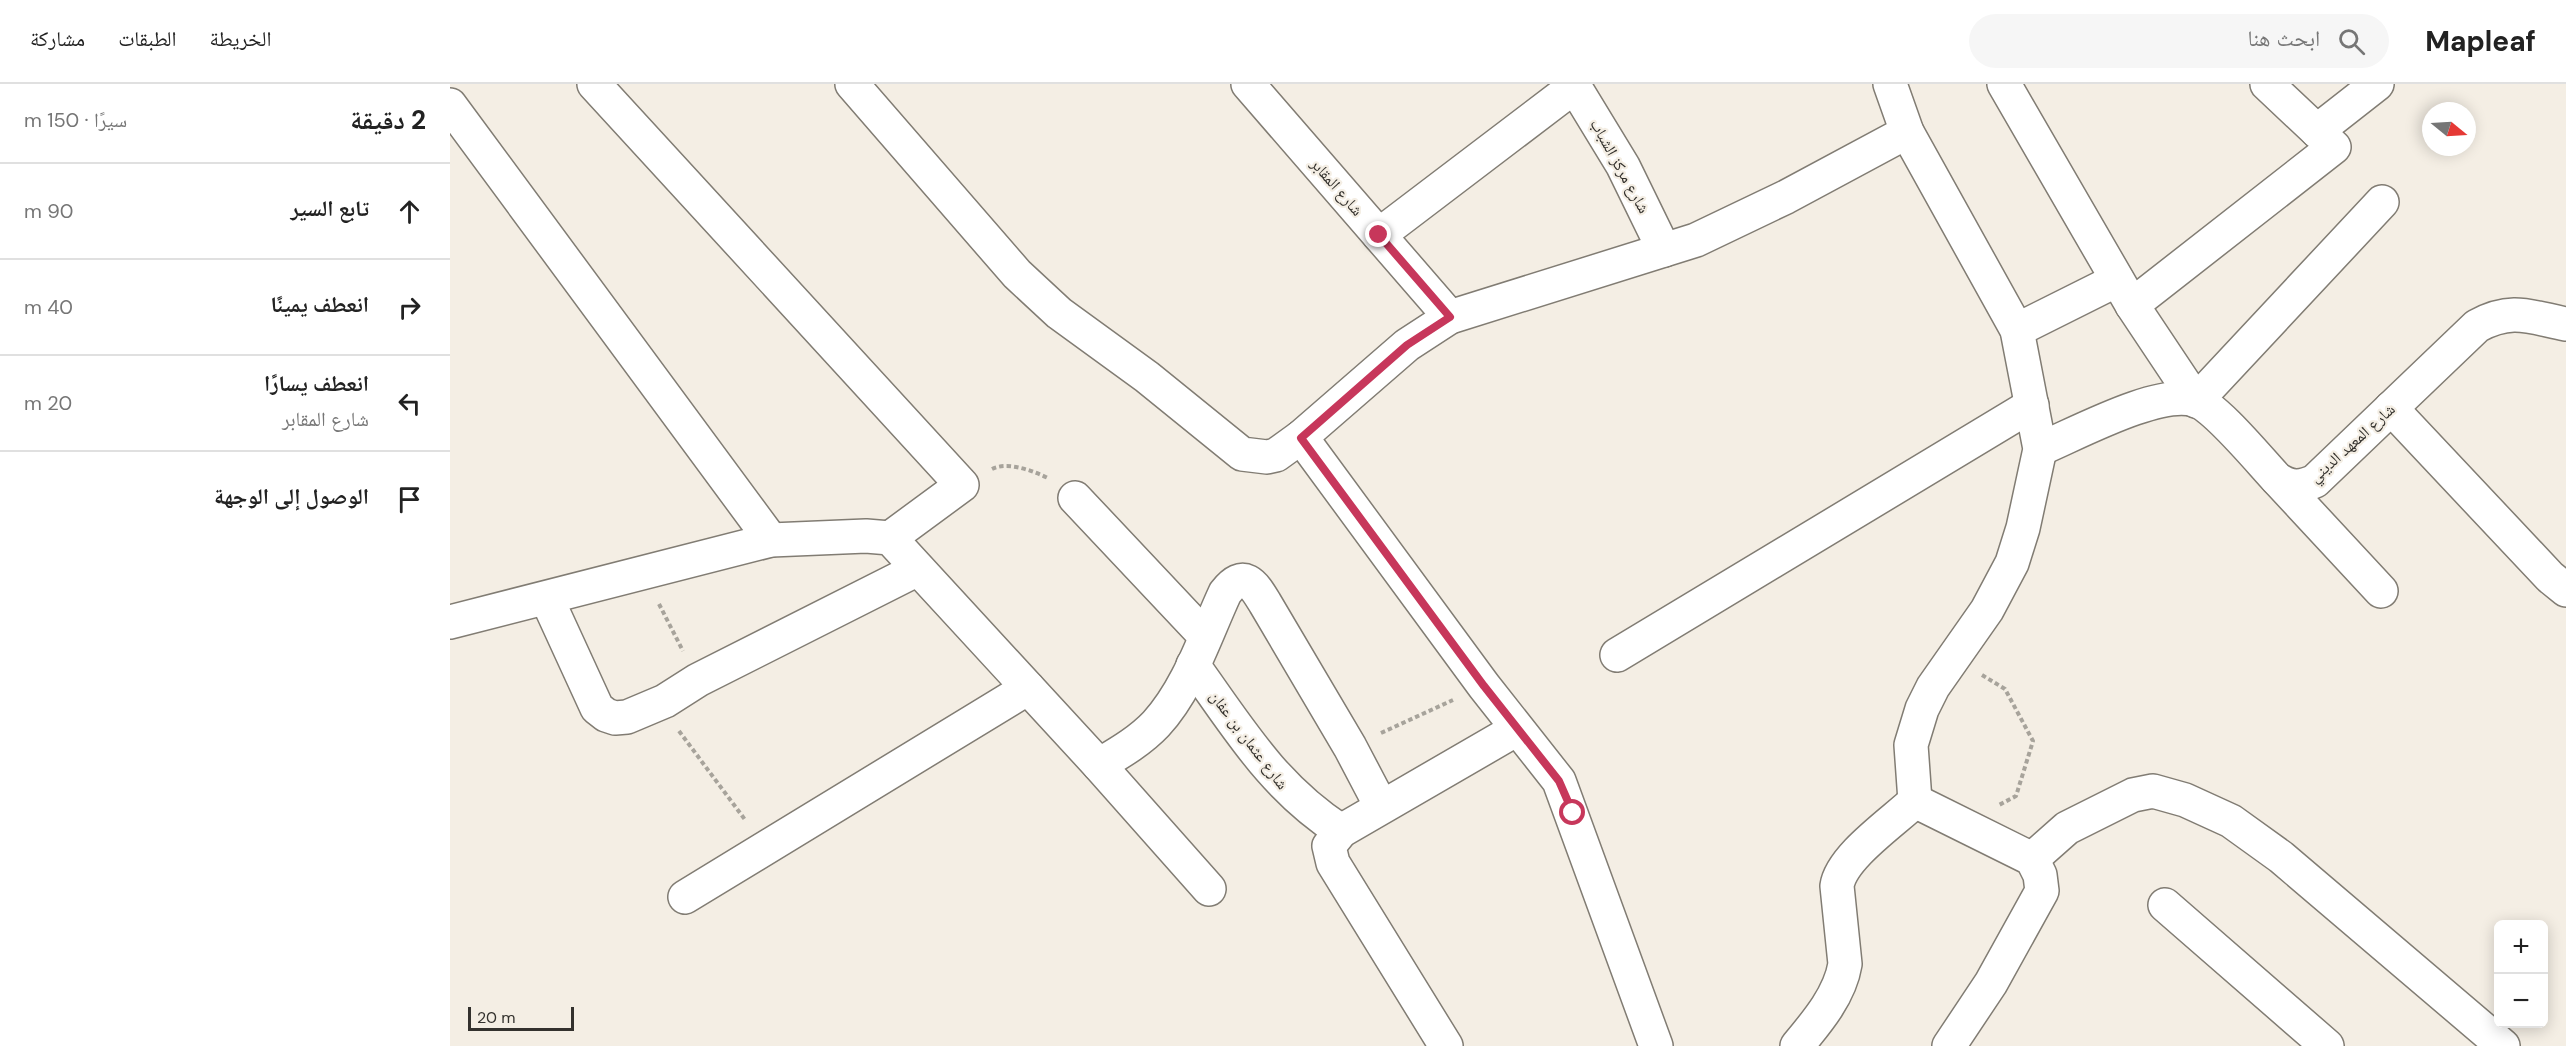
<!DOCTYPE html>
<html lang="ar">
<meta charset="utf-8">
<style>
:root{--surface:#fff;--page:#f6f6f6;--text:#222;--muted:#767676;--line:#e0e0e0}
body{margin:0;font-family:"DM Sans","Noto Naskh Arabic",sans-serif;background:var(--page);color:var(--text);direction:rtl}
.controls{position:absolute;right:18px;bottom:18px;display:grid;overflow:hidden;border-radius:9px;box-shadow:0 3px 15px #0003}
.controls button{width:54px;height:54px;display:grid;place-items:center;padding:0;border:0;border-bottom:2px solid var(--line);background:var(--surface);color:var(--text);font:30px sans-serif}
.compass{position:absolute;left:1972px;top:18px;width:54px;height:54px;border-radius:50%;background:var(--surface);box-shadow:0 3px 15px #0003;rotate:108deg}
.scale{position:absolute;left:18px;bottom:15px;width:106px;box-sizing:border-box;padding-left:6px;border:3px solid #33312d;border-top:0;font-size:16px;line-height:21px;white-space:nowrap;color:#33312d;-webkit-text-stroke:4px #f4eee4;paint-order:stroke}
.stop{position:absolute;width:18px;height:18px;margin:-14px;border:4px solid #c7375b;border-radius:50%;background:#fff}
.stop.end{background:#c7375b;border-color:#fff;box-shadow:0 2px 6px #0008}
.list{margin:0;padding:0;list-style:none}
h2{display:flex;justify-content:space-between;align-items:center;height:78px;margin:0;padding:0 24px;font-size:26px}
h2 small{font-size:20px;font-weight:400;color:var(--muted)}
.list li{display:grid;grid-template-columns:39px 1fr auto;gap:18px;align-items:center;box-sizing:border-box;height:96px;padding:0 24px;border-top:2px solid var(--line)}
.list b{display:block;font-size:22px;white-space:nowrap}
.list p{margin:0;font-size:20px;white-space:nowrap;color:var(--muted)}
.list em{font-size:20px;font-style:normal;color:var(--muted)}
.icon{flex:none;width:33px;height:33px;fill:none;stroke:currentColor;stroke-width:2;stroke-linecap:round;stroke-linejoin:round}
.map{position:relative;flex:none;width:2116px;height:962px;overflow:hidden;direction:ltr}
header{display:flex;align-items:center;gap:36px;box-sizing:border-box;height:84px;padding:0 30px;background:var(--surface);border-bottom:2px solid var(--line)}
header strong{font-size:28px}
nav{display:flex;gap:33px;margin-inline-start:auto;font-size:21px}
.search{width:420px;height:54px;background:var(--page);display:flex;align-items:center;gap:15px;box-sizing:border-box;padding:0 21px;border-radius:33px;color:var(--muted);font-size:22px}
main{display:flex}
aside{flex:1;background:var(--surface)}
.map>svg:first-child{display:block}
</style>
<header>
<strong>Mapleaf</strong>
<div class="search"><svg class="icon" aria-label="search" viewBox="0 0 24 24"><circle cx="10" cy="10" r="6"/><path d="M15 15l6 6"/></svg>ابحث هنا</div>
<nav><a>الخريطة</a><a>الطبقات</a><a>مشاركة</a></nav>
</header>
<main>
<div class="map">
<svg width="2116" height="962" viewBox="0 0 2116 962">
<rect width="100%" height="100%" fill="#f4eee4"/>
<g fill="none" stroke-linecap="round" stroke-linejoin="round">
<g stroke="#817c73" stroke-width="36">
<g id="minor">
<path d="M 144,0 L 512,401 L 440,454"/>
<path d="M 402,0 L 567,190 L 609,229 L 697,293 L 792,370 L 817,373 L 826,371 L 851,353 L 957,261 L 1000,233 L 1246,156 L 1336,113 L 1457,48"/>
<path d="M 798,0 L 1000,233"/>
<path d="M 1123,0 L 1173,82 L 1214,166"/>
<path d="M 1440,0 L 1457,48 L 1567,246 L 1590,365 L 1573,444 L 1562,479 L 1537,526 L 1483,603 L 1472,625 L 1461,661 L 1465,717"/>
<path d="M 1554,0 L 1682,221 L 1746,317 L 1932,118"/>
<path d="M 0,21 L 321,456"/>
<path d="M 1867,47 L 1927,0"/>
<path d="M 929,151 L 1125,2"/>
<path d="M 1682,221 L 1884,63 L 1817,0"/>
<path d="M 1567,246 L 1667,196"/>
<path d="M 1941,324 L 2100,493 L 2116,506"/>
<path d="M 851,353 L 1034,602 L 1109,697 L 1206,962"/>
<path d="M 1590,365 C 1626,350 1708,305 1745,316 C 1766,323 1810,377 1827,395 C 1841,404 1850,404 1865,397 L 2027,242 C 2062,223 2080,233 2116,240"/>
<path d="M 1827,395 L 1931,507"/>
<path d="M 625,414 L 755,552"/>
<path d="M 97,515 L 147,624 L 156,631 L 165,634 L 177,633 L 215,617 L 248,596 L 468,485"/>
<path d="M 0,538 L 321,456 L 416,452 L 440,454 L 649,681 L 759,805"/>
<path d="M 1167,571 L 1582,321"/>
<path d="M 743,581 C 789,645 823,703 891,747"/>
<path d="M 649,681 C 669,669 690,657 706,640 C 739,604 755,552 775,509 C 794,484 804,501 815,519 L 900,663 L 931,722"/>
<path d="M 1465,717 L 1582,775 L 1590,791 L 1592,807 L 1541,899 L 1499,962"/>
<path d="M 1582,775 L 1617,744 L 1683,711 L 1703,707 L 1735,716 L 1781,737 L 1831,773 L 2053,962"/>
<path d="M 235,813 L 578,604"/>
<path d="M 1715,821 L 1877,962"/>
<path d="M 996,962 L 883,779 L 879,762 L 891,747 L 1067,645"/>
<path d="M 1347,962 C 1367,938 1390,911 1395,880 L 1387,802 C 1391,773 1443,738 1465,717"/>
</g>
</g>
<g stroke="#a7a39b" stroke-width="4" stroke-dasharray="4.5 3" stroke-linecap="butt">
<path d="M 542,385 C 558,377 583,387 598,394"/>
<path d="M 209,520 L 233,567"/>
<path d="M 1532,591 L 1555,605 L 1583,657 L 1566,712 L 1549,721"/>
<path d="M 229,647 L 296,737"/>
<path d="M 931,649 L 1003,616"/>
</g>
<use href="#minor" stroke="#fff" stroke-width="33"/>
</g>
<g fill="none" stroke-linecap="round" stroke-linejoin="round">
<path stroke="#c7375b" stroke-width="8" d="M 929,151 L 1000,233 L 957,261 L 851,354 L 1034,602 L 1109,697 L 1123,729"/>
</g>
<g text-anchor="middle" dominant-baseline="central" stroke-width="4.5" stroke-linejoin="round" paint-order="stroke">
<g font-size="16" fill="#33312d" stroke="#f4eee4">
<text transform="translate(1170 82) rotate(61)">شارع مركز الشباب</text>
<text transform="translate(887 103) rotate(49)">شارع المقابر</text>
<text transform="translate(1902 359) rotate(-42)">شارع المعهد الديني</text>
<text transform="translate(799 656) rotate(53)">شارع عثمان بن عفان</text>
</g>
</g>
</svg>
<div class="controls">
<button>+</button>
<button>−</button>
</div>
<svg class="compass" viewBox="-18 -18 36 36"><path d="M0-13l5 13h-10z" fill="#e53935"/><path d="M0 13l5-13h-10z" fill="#767676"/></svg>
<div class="scale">20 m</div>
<div class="stop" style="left:1123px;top:729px"></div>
<div class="stop end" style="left:929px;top:151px"></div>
</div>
<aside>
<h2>2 دقيقة<small>سيرًا · 150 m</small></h2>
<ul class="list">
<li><svg class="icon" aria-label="ahead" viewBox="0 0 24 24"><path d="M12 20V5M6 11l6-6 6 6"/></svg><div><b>تابع السير</b></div><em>90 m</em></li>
<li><svg class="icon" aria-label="right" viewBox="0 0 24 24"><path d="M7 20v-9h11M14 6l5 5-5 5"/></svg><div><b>انعطف يمينًا</b></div><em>40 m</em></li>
<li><svg class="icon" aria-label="left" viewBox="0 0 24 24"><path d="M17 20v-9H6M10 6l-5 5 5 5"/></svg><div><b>انعطف يسارًا</b><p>شارع المقابر</p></div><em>20 m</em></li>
<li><svg class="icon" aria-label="arrive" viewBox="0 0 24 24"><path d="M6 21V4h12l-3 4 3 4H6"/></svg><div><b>الوصول إلى الوجهة</b></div></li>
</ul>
</aside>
</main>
